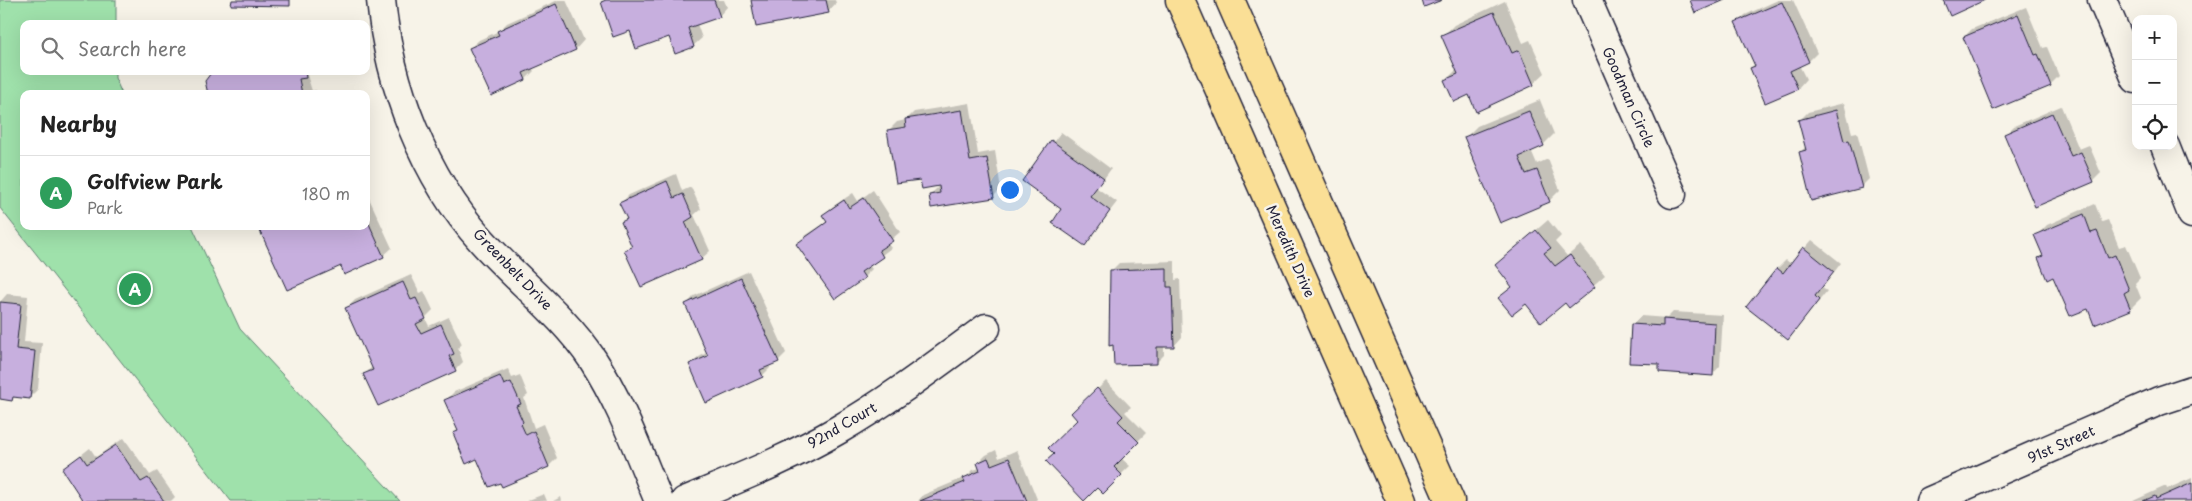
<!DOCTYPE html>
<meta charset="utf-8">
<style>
:root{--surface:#fff;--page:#f6f6f6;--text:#222;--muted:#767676;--line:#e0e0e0;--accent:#c8321e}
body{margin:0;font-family:"Playpen Sans",sans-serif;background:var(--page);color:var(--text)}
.controls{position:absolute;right:15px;top:15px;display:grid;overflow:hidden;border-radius:10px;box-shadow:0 5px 20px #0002}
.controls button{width:45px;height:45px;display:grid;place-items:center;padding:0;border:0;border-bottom:1px solid var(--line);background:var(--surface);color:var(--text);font:25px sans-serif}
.you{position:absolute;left:1009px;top:189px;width:18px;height:18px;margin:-12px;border:4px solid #fff;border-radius:50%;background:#1a73e8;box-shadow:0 0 0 8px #1a73e833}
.badge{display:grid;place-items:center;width:32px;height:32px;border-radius:50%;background:var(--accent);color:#fff;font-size:16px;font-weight:700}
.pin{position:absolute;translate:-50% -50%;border:2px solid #fff;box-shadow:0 1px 5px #0006}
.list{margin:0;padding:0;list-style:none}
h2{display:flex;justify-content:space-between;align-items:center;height:65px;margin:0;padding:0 20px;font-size:21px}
h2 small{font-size:16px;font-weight:400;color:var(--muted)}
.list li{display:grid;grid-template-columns:32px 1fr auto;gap:15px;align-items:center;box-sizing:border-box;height:75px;padding:0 20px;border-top:1px solid var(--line)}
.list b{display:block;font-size:19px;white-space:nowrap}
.list p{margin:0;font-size:16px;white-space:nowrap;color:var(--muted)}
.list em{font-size:16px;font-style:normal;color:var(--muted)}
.icon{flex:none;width:28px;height:28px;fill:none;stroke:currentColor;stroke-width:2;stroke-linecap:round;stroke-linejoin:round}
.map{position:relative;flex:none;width:2192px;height:501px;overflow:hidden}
.search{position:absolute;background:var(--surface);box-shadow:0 5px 20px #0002;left:20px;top:20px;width:350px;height:55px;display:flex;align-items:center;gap:12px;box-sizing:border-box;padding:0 18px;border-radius:10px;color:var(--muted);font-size:19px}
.panel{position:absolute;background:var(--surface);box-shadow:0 5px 20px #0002;left:20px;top:90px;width:350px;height:140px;border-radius:10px}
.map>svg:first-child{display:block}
</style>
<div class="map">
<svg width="2192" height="501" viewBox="0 0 2192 501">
<rect width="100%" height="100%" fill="#f7f3e8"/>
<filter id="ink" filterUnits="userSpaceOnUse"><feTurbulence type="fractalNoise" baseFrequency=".02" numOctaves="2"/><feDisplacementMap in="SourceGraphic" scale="10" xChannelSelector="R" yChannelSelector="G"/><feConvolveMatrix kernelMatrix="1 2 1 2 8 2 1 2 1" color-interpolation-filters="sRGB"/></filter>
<g filter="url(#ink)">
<path fill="#9fe1ab" stroke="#608273" d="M 0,0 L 116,0 L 116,24 L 24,24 L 24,71 L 115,71 L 115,78 L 122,94 L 24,94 L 24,226 L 192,226 L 240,329 L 400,501 L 231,501 L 0,208 Z"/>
<g fill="#0003">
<path d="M 558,0 L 566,0 L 584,40 L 576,49 L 532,68 L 534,71 L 526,79 L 491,95 L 470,48 L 479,40 L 499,31 L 507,23 Z"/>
<path d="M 604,0 L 724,0 L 727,7 L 719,16 L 697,24 L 702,38 L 693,46 L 670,36 L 631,29 L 602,2 Z"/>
<path d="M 752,0 L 835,0 L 836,3 L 828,12 Z"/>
<path d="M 1778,0 L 1793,0 L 1817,53 L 1809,61 L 1799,65 L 1806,79 L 1798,88 L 1765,102 L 1751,68 L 1755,64 L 1737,23 L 1745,15 Z"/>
<path d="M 1505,1 L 1523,43 L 1530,40 L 1545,73 L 1533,84 L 1469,94 L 1445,81 L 1456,70 L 1443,36 L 1454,25 Z"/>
<path d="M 2026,7 L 2043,48 L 2047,47 L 2059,76 L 2051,84 L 1993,108 L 1964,37 L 1972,29 Z"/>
<path d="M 214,71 L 311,71 L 307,75 L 312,91 L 316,90 L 317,94 L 209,94 L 212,73 Z"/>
<path d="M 1540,100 L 1554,134 L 1543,145 L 1531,150 L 1537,164 L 1548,159 L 1560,190 L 1549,201 L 1466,137 L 1477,126 Z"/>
<path d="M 970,103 L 978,154 L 995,151 L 1001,189 L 993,197 L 930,195 L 941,184 L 921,178 L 889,130 L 897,122 L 906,120 L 914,112 Z"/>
<path d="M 1844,103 L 1852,133 L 1857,132 L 1869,179 L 1861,187 L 1800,153 L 1806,146 L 1800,120 L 1808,112 Z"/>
<path d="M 2061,106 L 2079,149 L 2089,145 L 2101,173 L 2093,181 L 2006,134 L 2014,126 Z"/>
<path d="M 1061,132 L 1111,169 L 1097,188 L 1117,202 L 1084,245 L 1063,209 L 1024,180 Z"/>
<path d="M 676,174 L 682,191 L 691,187 L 701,209 L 694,215 L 710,251 L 701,259 L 626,251 L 632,244 L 623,222 L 627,217 L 621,203 L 629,195 Z"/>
<path d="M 873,190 L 900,232 L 887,243 L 891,248 L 869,265 L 872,269 L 864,277 L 822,281 L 797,244 L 805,236 L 828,221 L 824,215 L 832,207 L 853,193 L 858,201 Z"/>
<path d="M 368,196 L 392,248 L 383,256 L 345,273 L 341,265 L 262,233 L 256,226 L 366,226 L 366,197 Z"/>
<path d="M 2095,204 L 2102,222 L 2108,220 L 2119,247 L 2126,245 L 2140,278 L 2135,283 L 2141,298 L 2130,309 L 2088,307 L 2054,276 L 2040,259 L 2044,255 L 2036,236 L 2047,225 Z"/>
<path d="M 1548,220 L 1561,236 L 1555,242 L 1567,256 L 1581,245 L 1605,275 L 1570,306 L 1566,302 L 1526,302 L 1500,298 L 1513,286 L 1496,265 Z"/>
<path d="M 1812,240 L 1841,263 L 1822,288 L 1827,291 L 1788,339 L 1748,307 L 1778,268 L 1786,260 L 1791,264 Z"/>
<path d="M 1175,261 L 1175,280 L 1180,279 L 1182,337 L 1174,346 L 1164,346 L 1164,355 L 1156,363 L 1111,271 L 1119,263 Z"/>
<path d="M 749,271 L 786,353 L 778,361 L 769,365 L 770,368 L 762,376 L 690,365 L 699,357 L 708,352 L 686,305 L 694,296 Z"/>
<path d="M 411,275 L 420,293 L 424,291 L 433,310 L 425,318 L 429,326 L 449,317 L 462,344 L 458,348 L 463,362 L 455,370 L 365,374 L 373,366 L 346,309 L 355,300 Z"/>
<path d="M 7,294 L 28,296 L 24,342 L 42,343 L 38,389 L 30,397 L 15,396 L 11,399 L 0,398 L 0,302 Z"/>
<path d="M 1673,312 L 1723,315 L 1720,366 L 1712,375 L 1661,363 L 1633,324 L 1641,316 L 1667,318 Z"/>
<path d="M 508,369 L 512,378 L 520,375 L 528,395 L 524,398 L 534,428 L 543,424 L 557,458 L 549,466 L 478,457 L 455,433 L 458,430 L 446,400 L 454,392 Z"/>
<path d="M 1106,381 L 1131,407 L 1125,412 L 1146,433 L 1121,458 L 1130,466 L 1103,492 L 1055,454 L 1079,419 L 1073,413 Z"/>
<path d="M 124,438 L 150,475 L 157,471 L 175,497 L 171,501 L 85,501 L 63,469 L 90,448 L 96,457 Z"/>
<path d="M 996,450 L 999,458 L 1017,450 L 1037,499 L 1035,501 L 918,501 L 923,495 L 966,477 L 973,470 L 980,468 L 978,463 L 986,455 Z"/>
<path d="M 2192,478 L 2192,501 L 2133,501 L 2166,486 L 2167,489 Z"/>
<path d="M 544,494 L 547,501 L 526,501 Z"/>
<path d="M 561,497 L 562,501 L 553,501 Z"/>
</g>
<g fill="#c7afde" stroke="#22223b">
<path d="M 232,0 L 290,0 L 290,6 L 231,5 Z"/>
<path d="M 606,0 L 714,0 L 720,17 L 688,28 L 694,47 L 675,54 L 669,37 L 636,49 L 630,31 L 613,37 L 601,2 Z"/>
<path d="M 751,0 L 826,0 L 829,13 L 756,27 Z"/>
<path d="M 1422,0 L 1442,0 L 1424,7 Z"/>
<path d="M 1690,0 L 1725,0 L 1695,13 Z"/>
<path d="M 1943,0 L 1985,0 L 1950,16 Z"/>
<path d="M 1782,2 L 1809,62 L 1790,71 L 1798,89 L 1765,103 L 1750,68 L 1755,66 L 1735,22 Z"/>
<path d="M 556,4 L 576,50 L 523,73 L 526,80 L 491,96 L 469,48 L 499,35 L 497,31 Z"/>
<path d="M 1494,12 L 1512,53 L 1519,50 L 1534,85 L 1476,112 L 1469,95 L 1454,102 L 1444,80 L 1458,74 L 1441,35 Z"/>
<path d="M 2018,14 L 2035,55 L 2038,54 L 2051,86 L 1993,110 L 1963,37 Z"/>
<path d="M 217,71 L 305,71 L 306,78 L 299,79 L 302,94 L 208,94 L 205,81 L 211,73 Z"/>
<path d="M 962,110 L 970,161 L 987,158 L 994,198 L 931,208 L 929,195 L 940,193 L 939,186 L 922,189 L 920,180 L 896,183 L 887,130 L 906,127 L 905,119 Z"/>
<path d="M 1836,110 L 1844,141 L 1849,140 L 1862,188 L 1811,201 L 1799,152 L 1806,150 L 1798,120 Z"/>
<path d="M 1529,111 L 1544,146 L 1519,157 L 1526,174 L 1537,170 L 1550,202 L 1500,223 L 1464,137 Z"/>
<path d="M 2052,113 L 2071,156 L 2081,152 L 2094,182 L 2035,207 L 2004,134 Z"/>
<path d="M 1051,140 L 1104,178 L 1090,196 L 1110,211 L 1085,246 L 1052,223 L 1061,209 L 1022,181 Z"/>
<path d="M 667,181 L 674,198 L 683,194 L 693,217 L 685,222 L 702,260 L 641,287 L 624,250 L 632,247 L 621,222 L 627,219 L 619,203 Z"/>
<path d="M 864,198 L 893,241 L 879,250 L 883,257 L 861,272 L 865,278 L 835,299 L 796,244 L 827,222 L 822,215 L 844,200 L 849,208 Z"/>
<path d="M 2084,214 L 2091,233 L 2097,231 L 2108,258 L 2115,255 L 2129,290 L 2124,293 L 2131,310 L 2094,325 L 2088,309 L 2070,316 L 2053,277 L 2047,280 L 2038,258 L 2043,256 L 2034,235 Z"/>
<path d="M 366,217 L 384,257 L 344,275 L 341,266 L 287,290 L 261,233 L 255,226 L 366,226 Z"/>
<path d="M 1536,230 L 1551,248 L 1544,253 L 1555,266 L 1570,255 L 1595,287 L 1569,308 L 1565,303 L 1541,323 L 1526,304 L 1512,315 L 1498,298 L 1512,287 L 1495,265 Z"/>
<path d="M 1803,247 L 1834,272 L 1815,296 L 1819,300 L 1788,340 L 1746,307 L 1777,268 L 1783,273 Z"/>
<path d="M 1167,268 L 1167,287 L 1172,287 L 1174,347 L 1157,347 L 1157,364 L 1114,365 L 1113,345 L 1109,346 L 1110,270 Z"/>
<path d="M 741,278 L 779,362 L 760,370 L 763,377 L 706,403 L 689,364 L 708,356 L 685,304 Z"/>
<path d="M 403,282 L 411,300 L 416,298 L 426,319 L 416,324 L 421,333 L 441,324 L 454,354 L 449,356 L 456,371 L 378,406 L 363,374 L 373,370 L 345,308 Z"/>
<path d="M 0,302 L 21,304 L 16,349 L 35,351 L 30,399 L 13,397 L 12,401 L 0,399 Z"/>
<path d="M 1663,319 L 1715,323 L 1713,376 L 1659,372 L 1659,364 L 1629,363 L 1631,324 L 1663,326 Z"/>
<path d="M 500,376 L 504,385 L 511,382 L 521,404 L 516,406 L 523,422 L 521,424 L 526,435 L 534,431 L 549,467 L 502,487 L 500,483 L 489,487 L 477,459 L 466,464 L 453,433 L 458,431 L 444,400 Z"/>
<path d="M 1097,388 L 1123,416 L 1118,421 L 1139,442 L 1114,467 L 1122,475 L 1103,494 L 1097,488 L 1084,501 L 1046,461 L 1054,454 L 1048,448 L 1077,420 L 1071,413 Z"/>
<path d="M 116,445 L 141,482 L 148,478 L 164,501 L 83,501 L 62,469 L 81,455 L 87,464 Z"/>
<path d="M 988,458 L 991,465 L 1009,458 L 1027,501 L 920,501 L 965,482 L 963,478 L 980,471 L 977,463 Z"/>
<path d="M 2192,483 L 2192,501 L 2143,501 L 2155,496 L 2156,499 Z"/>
</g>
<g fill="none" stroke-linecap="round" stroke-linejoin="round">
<g stroke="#22223b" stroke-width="31">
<g id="minor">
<path d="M 381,0 C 389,85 424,177 482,241 C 519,282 562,314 593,360 C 621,403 639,454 659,501"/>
<path d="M 1587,0 L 1672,194"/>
<path d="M 2102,0 L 2136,79"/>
<path d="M 2165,146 L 2192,214"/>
<path d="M 685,501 C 737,479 790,458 838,430 C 890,400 938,363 986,328"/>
<path d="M 1930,501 L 2159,401 L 2192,390"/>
</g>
</g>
<g stroke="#22223b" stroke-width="31">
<g id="major">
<path d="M 1180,0 L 1401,501"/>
<path d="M 1230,0 L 1450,501"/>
</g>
</g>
<use href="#minor" stroke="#f7f3e8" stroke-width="28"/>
<use href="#major" stroke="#fadf96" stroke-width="28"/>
</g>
</g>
<g text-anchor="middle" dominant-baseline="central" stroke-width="5" stroke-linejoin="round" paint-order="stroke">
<g font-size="14" fill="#22223b" stroke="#f7f3e8">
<text transform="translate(1629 97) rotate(66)">Goodman Circle</text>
<text transform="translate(1291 251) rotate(66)">Meredith Drive</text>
<text transform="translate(513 269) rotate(46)">Greenbelt Drive</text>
<text transform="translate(842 425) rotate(-30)">92nd Court</text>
<text transform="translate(2061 444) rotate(-24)">91st Street</text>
</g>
</g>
</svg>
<div class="controls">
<button>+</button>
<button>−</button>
<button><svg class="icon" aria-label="locate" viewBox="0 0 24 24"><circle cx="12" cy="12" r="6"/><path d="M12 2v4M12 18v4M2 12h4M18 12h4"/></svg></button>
</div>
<div class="you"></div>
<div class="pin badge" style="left:135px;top:289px;background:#2e9e5b">A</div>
<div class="search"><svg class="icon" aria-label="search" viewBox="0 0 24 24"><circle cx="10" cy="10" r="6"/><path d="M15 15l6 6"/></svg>Search here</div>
<section class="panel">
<h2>Nearby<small></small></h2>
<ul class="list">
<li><span class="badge" style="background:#2e9e5b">A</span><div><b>Golfview Park</b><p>Park</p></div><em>180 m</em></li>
</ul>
</section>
</div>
